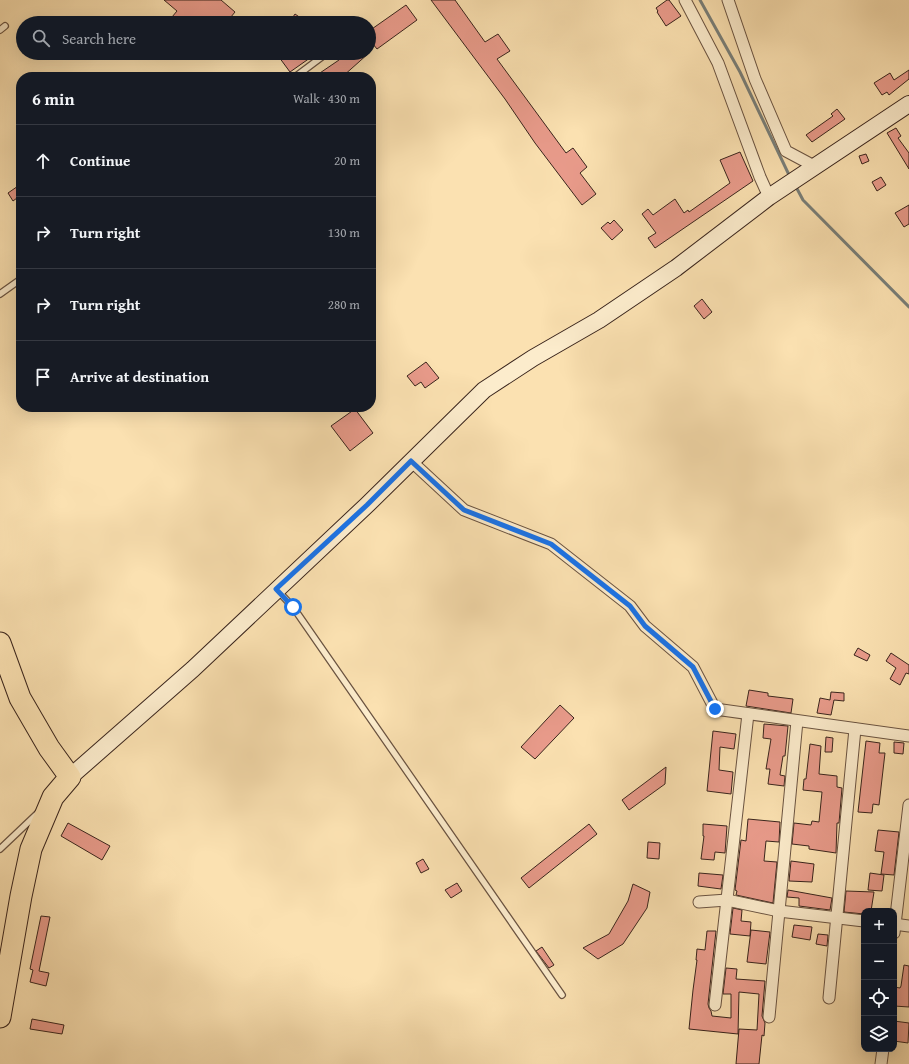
<!DOCTYPE html>
<meta charset="utf-8">
<style>
:root{--surface:#171b24;--page:#20242c;--text:#f1f3f6;--muted:#9ea1a6;--line:#363941}
body{margin:0;font-family:"Gentium Book Plus",serif;background:var(--page);color:var(--text)}
.controls{position:absolute;right:12px;bottom:12px;display:grid;overflow:hidden;border-radius:8px;box-shadow:0 4px 16px #0002}
.controls button{width:36px;height:36px;display:grid;place-items:center;padding:0;border:0;border-bottom:1px solid var(--line);background:var(--surface);color:var(--text);font:20px sans-serif}
.stop{position:absolute;width:12px;height:12px;margin:-9px;border:3px solid #1a73e8;border-radius:50%;background:#fff}
.stop.end{background:#1a73e8;border-color:#fff;box-shadow:0 1px 4px #0008}
.list{margin:0;padding:0;list-style:none}
h2{display:flex;justify-content:space-between;align-items:center;height:52px;margin:0;padding:0 16px;font-size:17px}
h2 small{font-size:13px;font-weight:400;color:var(--muted)}
.list li{display:grid;grid-template-columns:26px 1fr auto;gap:12px;align-items:center;box-sizing:border-box;height:72px;padding:0 16px;border-top:1px solid var(--line)}
.list b{display:block;font-size:15px;white-space:nowrap}
.list em{font-size:13px;font-style:normal;color:var(--muted)}
.icon{flex:none;width:22px;height:22px;fill:none;stroke:currentColor;stroke-width:2;stroke-linecap:round;stroke-linejoin:round}
.map{position:relative;flex:none;width:909px;height:1064px;overflow:hidden}
.search{position:absolute;background:var(--surface);box-shadow:0 4px 16px #0002;left:16px;top:16px;width:360px;height:44px;display:flex;align-items:center;gap:10px;box-sizing:border-box;padding:0 14px;border-radius:22px;color:var(--muted);font-size:15px}
.panel{position:absolute;background:var(--surface);box-shadow:0 4px 16px #0002;left:16px;top:72px;width:360px;height:340px;border-radius:16px}
.map>svg:first-child{display:block}
</style>
<div class="map">
<svg width="909" height="1064" viewBox="0 0 909 1064">
<rect width="100%" height="100%" fill="#fbe1b1"/>
<filter id="stains"><feTurbulence type="fractalNoise" baseFrequency=".005" numOctaves="4"/><feColorMatrix values="0 0 0 0 .2 0 0 0 0 .09 0 0 0 0 .02 0 0 0 .5 -.17"/></filter>
<radialGradient id="worn" r=".72"><stop offset=".6" stop-color="#630" stop-opacity="0"/><stop offset="1" stop-color="#630" stop-opacity=".3"/></radialGradient>
<g fill="none" stroke-linecap="round" stroke-linejoin="round">
<g stroke="#797f79" stroke-width="3">
<path d="M 700,0 L 740,72 L 790,177"/>
<path d="M 795,185 L 803,200 L 909,307"/>
</g>
</g>
<g fill="#e99b8b" stroke="#39241c">
<path d="M 164,0 L 221,0 L 235,12 L 226,23 L 167,23 L 177,11 Z"/>
<path d="M 431,0 L 455,0 L 485,42 L 498,34 L 510,51 L 497,59 L 566,153 L 573,148 L 587,167 L 580,173 L 596,194 L 582,205 L 535,143 L 505,99 Z"/>
<path d="M 667,0 L 669,0 L 681,16 L 666,26 L 657,12 L 658,11 L 656,8 Z"/>
<path d="M 406,5 L 417,20 L 377,49 L 369,39 L 369,31 Z"/>
<path d="M 295,14 L 308,23 L 289,23 Z"/>
<path d="M 276,53 L 317,53 L 290,72 Z"/>
<path d="M 342,53 L 369,53 L 342,77 L 314,77 L 339,60 L 337,58 Z"/>
<path d="M 909,70 L 909,79 L 889,95 L 887,92 L 882,95 L 874,83 L 890,73 L 894,80 Z"/>
<path d="M 837,109 L 845,119 L 812,142 L 806,135 L 833,116 L 831,114 Z"/>
<path d="M 896,128 L 901,136 L 898,138 L 909,153 L 909,169 L 887,133 Z"/>
<path d="M 740,152 L 753,181 L 655,248 L 648,238 L 656,233 L 642,214 L 648,209 L 653,215 L 675,199 L 684,213 L 688,210 L 689,212 L 730,183 L 720,160 Z"/>
<path d="M 866,154 L 869,161 L 862,164 L 859,156 Z"/>
<path d="M 881,177 L 886,185 L 877,191 L 872,182 Z"/>
<path d="M 21,184 L 21,195 L 13,201 L 8,193 Z"/>
<path d="M 909,205 L 909,224 L 904,227 L 895,213 Z"/>
<path d="M 614,220 L 623,230 L 612,240 L 601,228 L 608,222 L 610,224 Z"/>
<path d="M 702,299 L 712,312 L 704,319 L 694,306 Z"/>
<path d="M 426,362 L 439,378 L 425,388 L 421,382 L 415,386 L 407,376 Z"/>
<path d="M 355,409 L 373,433 L 350,451 L 331,426 Z"/>
<path d="M 858,648 L 870,655 L 867,661 L 854,655 Z"/>
<path d="M 891,653 L 909,665 L 909,674 L 906,673 L 900,685 L 890,679 L 896,668 L 886,661 Z"/>
<path d="M 749,690 L 768,693 L 768,696 L 793,699 L 791,713 L 746,706 Z"/>
<path d="M 831,692 L 844,693 L 844,701 L 834,700 L 831,715 L 817,713 L 820,698 L 830,700 Z"/>
<path d="M 560,705 L 574,718 L 535,759 L 521,747 Z"/>
<path d="M 764,724 L 788,726 L 785,756 L 783,756 L 780,775 L 785,776 L 784,786 L 768,784 L 770,769 L 766,769 L 771,739 L 763,738 Z"/>
<path d="M 713,731 L 736,734 L 734,749 L 720,747 L 719,770 L 733,772 L 731,794 L 707,791 Z"/>
<path d="M 826,737 L 833,738 L 832,752 L 825,752 Z"/>
<path d="M 866,741 L 880,743 L 879,753 L 885,753 L 879,805 L 873,804 L 872,813 L 858,812 Z"/>
<path d="M 894,742 L 904,743 L 903,754 L 894,753 Z"/>
<path d="M 810,744 L 821,746 L 819,774 L 837,776 L 837,787 L 842,788 L 839,823 L 837,823 L 836,853 L 809,849 L 809,846 L 792,844 L 794,823 L 811,825 L 812,821 L 819,822 L 822,792 L 803,790 L 804,779 L 806,779 Z"/>
<path d="M 666,767 L 665,784 L 629,810 L 622,800 Z"/>
<path d="M 748,819 L 780,822 L 779,842 L 766,841 L 764,861 L 777,862 L 773,903 L 736,895 L 737,891 L 735,890 L 741,840 L 746,841 Z"/>
<path d="M 68,823 L 110,846 L 102,860 L 61,836 Z"/>
<path d="M 589,824 L 597,834 L 529,888 L 521,878 Z"/>
<path d="M 703,824 L 727,826 L 725,853 L 715,852 L 714,860 L 701,859 L 704,836 L 703,836 Z"/>
<path d="M 878,830 L 899,832 L 894,875 L 881,874 L 884,852 L 875,851 Z"/>
<path d="M 648,842 L 660,843 L 659,859 L 647,858 Z"/>
<path d="M 423,859 L 429,869 L 421,873 L 416,863 Z"/>
<path d="M 791,861 L 814,864 L 812,882 L 789,881 Z"/>
<path d="M 699,873 L 723,875 L 721,889 L 698,886 Z"/>
<path d="M 870,873 L 884,875 L 882,891 L 868,890 Z"/>
<path d="M 457,883 L 462,891 L 451,898 L 445,890 Z"/>
<path d="M 633,884 L 650,892 L 647,908 L 623,944 L 598,959 L 583,948 L 609,934 L 628,901 Z"/>
<path d="M 788,890 L 832,898 L 830,910 L 799,906 L 799,898 L 787,897 Z"/>
<path d="M 846,891 L 874,892 L 871,911 L 864,911 L 864,914 L 844,912 Z"/>
<path d="M 733,908 L 742,910 L 741,921 L 751,922 L 750,936 L 730,934 Z"/>
<path d="M 41,916 L 50,917 L 39,971 L 49,973 L 46,986 L 30,982 L 33,970 L 30,969 Z"/>
<path d="M 794,925 L 812,927 L 810,940 L 792,937 Z"/>
<path d="M 751,930 L 770,932 L 766,964 L 747,962 Z"/>
<path d="M 707,931 L 716,931 L 708,1004 L 709,1008 L 711,1011 L 712,1016 L 731,1018 L 731,994 L 723,994 L 726,968 L 737,969 L 736,979 L 765,981 L 762,1016 L 765,1023 L 764,1036 L 762,1035 L 759,1064 L 736,1064 L 739,1029 L 757,1030 L 759,994 L 739,992 L 738,1034 L 689,1029 L 693,990 L 697,960 L 696,960 L 697,949 L 705,950 Z"/>
<path d="M 818,934 L 828,935 L 827,946 L 816,944 Z"/>
<path d="M 542,947 L 554,965 L 549,968 L 536,951 Z"/>
<path d="M 904,965 L 909,966 L 909,1007 L 894,1006 L 894,987 L 900,988 L 901,986 Z"/>
<path d="M 32,1019 L 64,1025 L 62,1034 L 30,1029 Z"/>
<path d="M 894,1021 L 909,1023 L 908,1043 L 894,1041 Z"/>
</g>
<g fill="none" stroke-linecap="round" stroke-linejoin="round">
<g stroke="#6a5341" stroke-width="8">
<g id="lane">
<path d="M 0,30 L 5,26"/>
<path d="M 295,77 L 327,53"/>
<path d="M 0,294 L 21,279"/>
<path d="M 278,591 L 293,607 L 562,995"/>
<path d="M 0,849 L 38,813"/>
</g>
</g>
<g stroke="#6a5341" stroke-width="13">
<g id="street">
<path d="M 685,0 L 718,63 L 760,177 L 769,197"/>
<path d="M 728,0 L 755,79 L 786,151 L 816,167"/>
<path d="M 411,461 L 464,510 L 551,544 L 630,606 L 645,626 L 693,667 L 715,709 L 909,736"/>
<path d="M 699,902 L 727,900 L 779,911 L 864,921"/>
<path d="M 894,924 L 909,926"/>
<path d="M 894,933 L 909,805"/>
<path d="M 829,998 L 855,729"/>
<path d="M 715,1005 L 748,714"/>
<path d="M 769,1017 L 797,721"/>
<path d="M 881,1064 L 883,1049"/>
</g>
</g>
<g stroke="#39241c" stroke-width="18">
<path id="secondary" d="M 70,777 L 193,669 L 367,505 L 484,390 L 533,358 L 599,320 L 676,268 L 769,197 L 909,104"/>
</g>
<g stroke="#39241c" stroke-width="23">
<path id="highway" d="M 0,643 L 20,698 L 49,748 L 70,777 L 53,797 L 31,849 L 21,896 L 0,1017"/>
</g>
<use href="#lane" stroke="#fceccc" stroke-width="5.5"/>
<use href="#street" stroke="#fceccc" stroke-width="11"/>
<use href="#secondary" stroke="#fceccc" stroke-width="16"/>
<use href="#highway" stroke="#fbe1b1" stroke-width="21"/>
</g>
<g fill="none" stroke-linecap="round" stroke-linejoin="round">
<path stroke="#1a73e8" stroke-width="5" d="M 293,607 L 276,589 L 367,505 L 411,461 L 464,510 L 551,544 L 630,606 L 645,626 L 693,667 L 715,709"/>
</g>
<rect width="100%" height="100%" filter="url(#stains)"/>
<rect width="100%" height="100%" fill="url(#worn)"/>
</svg>
<div class="controls">
<button>+</button>
<button>−</button>
<button><svg class="icon" aria-label="locate" viewBox="0 0 24 24"><circle cx="12" cy="12" r="6"/><path d="M12 2v4M12 18v4M2 12h4M18 12h4"/></svg></button>
<button><svg class="icon" aria-label="layers" viewBox="0 0 24 24"><path d="M12 4l9 5-9 5-9-5zM3 14l9 5 9-5"/></svg></button>
</div>
<div class="stop" style="left:293px;top:607px"></div>
<div class="stop end" style="left:715px;top:709px"></div>
<div class="search"><svg class="icon" aria-label="search" viewBox="0 0 24 24"><circle cx="10" cy="10" r="6"/><path d="M15 15l6 6"/></svg>Search here</div>
<section class="panel">
<h2>6 min<small>Walk · 430 m</small></h2>
<ul class="list">
<li><svg class="icon" aria-label="ahead" viewBox="0 0 24 24"><path d="M12 20V5M6 11l6-6 6 6"/></svg><div><b>Continue</b></div><em>20 m</em></li>
<li><svg class="icon" aria-label="right" viewBox="0 0 24 24"><path d="M7 20v-9h11M14 6l5 5-5 5"/></svg><div><b>Turn right</b></div><em>130 m</em></li>
<li><svg class="icon" aria-label="right" viewBox="0 0 24 24"><path d="M7 20v-9h11M14 6l5 5-5 5"/></svg><div><b>Turn right</b></div><em>280 m</em></li>
<li><svg class="icon" aria-label="arrive" viewBox="0 0 24 24"><path d="M6 21V4h12l-3 4 3 4H6"/></svg><div><b>Arrive at destination</b></div></li>
</ul>
</section>
</div>
